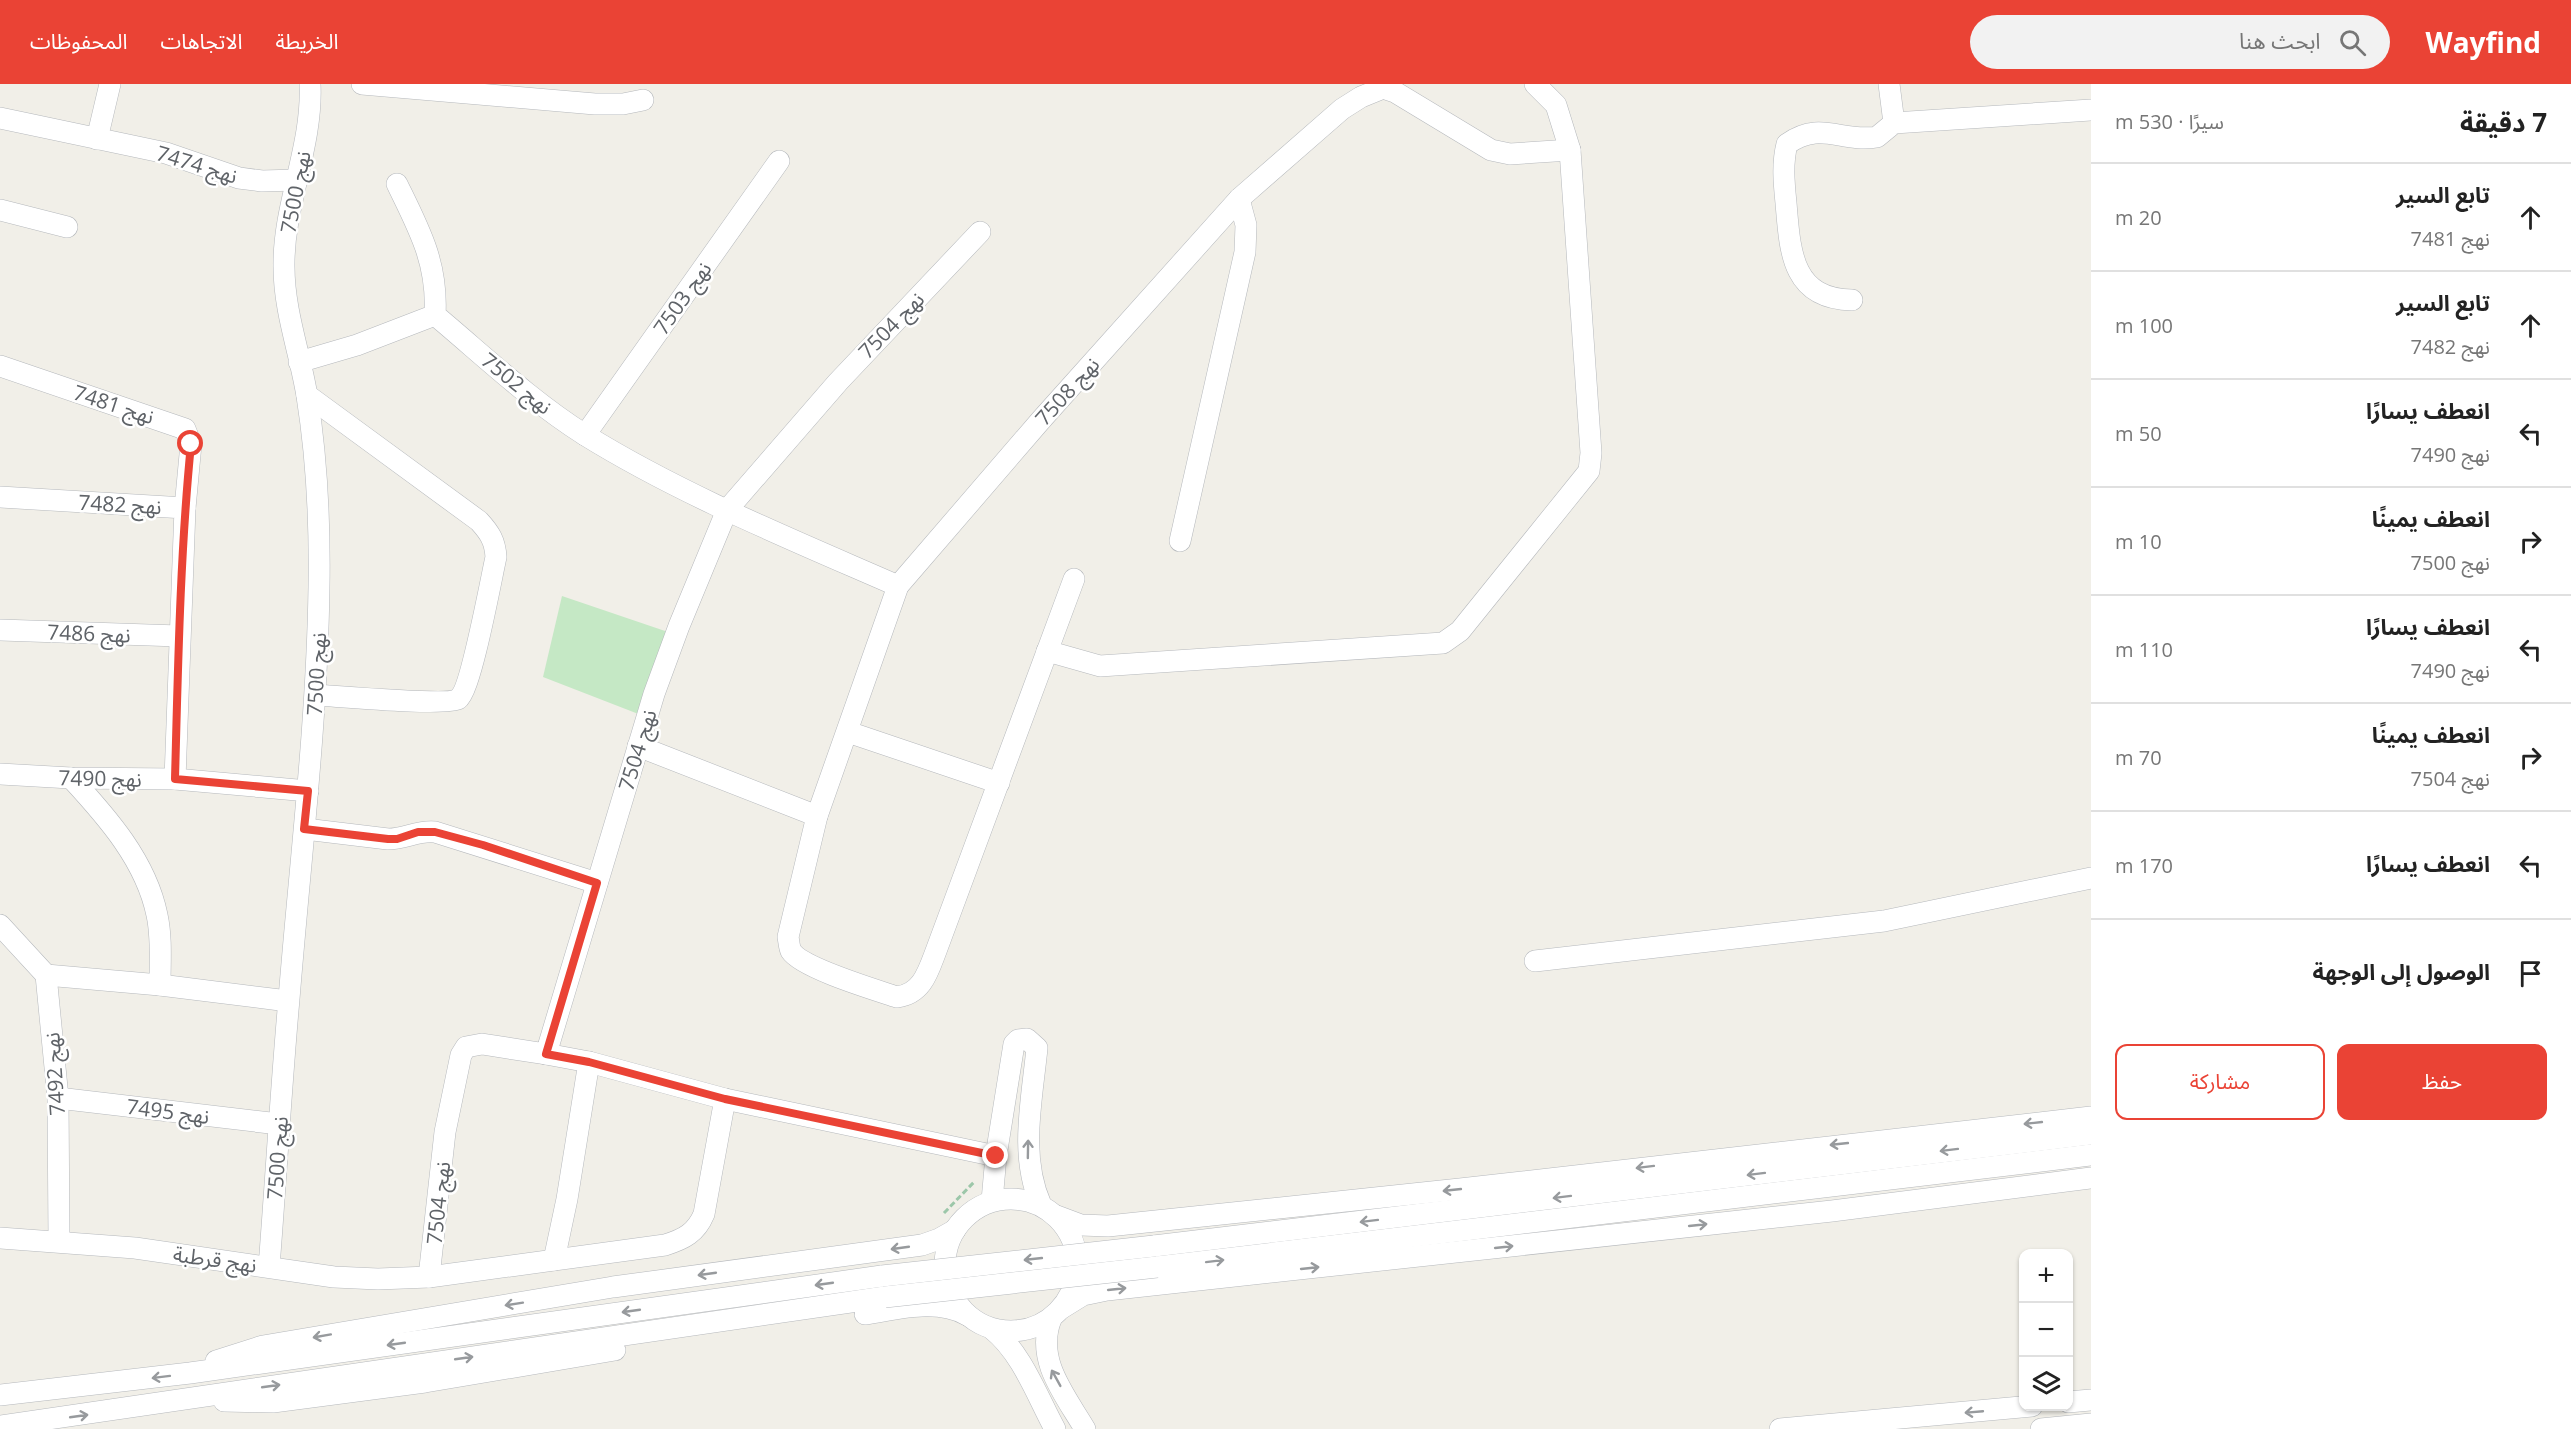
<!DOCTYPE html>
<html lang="ar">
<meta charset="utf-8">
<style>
:root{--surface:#fff;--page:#f2f2f2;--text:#222;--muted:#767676;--line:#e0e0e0;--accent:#ea4335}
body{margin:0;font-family:"Open Sans","Noto Sans Arabic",sans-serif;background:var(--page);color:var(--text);direction:rtl}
.controls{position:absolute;right:18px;bottom:18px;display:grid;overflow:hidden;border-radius:12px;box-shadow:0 2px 4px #0004}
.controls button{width:54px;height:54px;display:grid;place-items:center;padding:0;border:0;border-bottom:2px solid var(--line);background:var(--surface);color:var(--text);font:30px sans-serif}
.stop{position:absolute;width:18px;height:18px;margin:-14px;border:4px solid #ea4335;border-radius:50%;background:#fff}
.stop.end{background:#ea4335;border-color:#fff;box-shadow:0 2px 6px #0008}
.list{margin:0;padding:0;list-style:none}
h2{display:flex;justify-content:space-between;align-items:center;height:78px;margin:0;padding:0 24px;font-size:26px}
h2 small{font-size:20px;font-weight:400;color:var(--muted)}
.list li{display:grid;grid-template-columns:39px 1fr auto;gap:18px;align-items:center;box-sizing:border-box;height:108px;padding:0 24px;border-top:2px solid var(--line)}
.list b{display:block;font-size:22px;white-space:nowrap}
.list p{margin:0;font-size:20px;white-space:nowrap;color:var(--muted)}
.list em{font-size:20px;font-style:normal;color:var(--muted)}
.actions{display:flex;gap:12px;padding:18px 24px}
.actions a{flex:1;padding:14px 0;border:2px solid var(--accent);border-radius:12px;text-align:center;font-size:21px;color:var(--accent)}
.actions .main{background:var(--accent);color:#fff}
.icon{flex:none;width:33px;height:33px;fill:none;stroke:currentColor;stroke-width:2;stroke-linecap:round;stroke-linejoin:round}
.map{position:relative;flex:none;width:2091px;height:1345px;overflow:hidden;direction:ltr}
header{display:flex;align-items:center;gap:36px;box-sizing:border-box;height:84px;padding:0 30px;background:var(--accent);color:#fff}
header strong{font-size:28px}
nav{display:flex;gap:33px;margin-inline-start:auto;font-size:21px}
.search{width:420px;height:54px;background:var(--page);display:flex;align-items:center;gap:15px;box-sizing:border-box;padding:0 21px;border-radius:33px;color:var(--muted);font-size:22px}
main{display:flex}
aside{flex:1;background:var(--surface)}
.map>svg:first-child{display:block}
</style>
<header>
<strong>Wayfind</strong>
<div class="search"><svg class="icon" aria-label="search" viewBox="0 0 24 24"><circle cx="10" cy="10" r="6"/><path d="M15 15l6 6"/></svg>ابحث هنا</div>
<nav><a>الخريطة</a><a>الاتجاهات</a><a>المحفوظات</a></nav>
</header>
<main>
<aside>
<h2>7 دقيقة<small>سيرًا · 530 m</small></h2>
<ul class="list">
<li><svg class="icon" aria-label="ahead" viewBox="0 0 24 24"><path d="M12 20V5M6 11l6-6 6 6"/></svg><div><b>تابع السير</b><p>نهج 7481</p></div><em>20 m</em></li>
<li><svg class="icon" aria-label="ahead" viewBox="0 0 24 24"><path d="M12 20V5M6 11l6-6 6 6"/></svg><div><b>تابع السير</b><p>نهج 7482</p></div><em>100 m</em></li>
<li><svg class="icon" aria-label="left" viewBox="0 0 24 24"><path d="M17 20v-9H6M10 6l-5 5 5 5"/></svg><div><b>انعطف يسارًا</b><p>نهج 7490</p></div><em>50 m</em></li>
<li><svg class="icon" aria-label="right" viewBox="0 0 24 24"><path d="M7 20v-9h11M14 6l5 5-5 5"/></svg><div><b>انعطف يمينًا</b><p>نهج 7500</p></div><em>10 m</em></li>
<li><svg class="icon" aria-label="left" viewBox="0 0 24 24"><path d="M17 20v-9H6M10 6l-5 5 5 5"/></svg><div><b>انعطف يسارًا</b><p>نهج 7490</p></div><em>110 m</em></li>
<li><svg class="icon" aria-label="right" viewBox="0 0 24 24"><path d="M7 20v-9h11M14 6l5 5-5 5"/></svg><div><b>انعطف يمينًا</b><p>نهج 7504</p></div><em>70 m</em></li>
<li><svg class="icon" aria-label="left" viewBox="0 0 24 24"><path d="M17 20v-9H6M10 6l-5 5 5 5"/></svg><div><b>انعطف يسارًا</b></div><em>170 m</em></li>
<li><svg class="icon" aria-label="arrive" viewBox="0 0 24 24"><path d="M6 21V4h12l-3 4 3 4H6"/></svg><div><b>الوصول إلى الوجهة</b></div></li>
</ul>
<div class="actions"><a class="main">حفظ</a><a>مشاركة</a></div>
</aside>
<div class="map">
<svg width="2091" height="1345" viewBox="0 0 2091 1345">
<rect width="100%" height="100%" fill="#f1efe8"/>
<path fill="#c5e8c5" d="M 562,512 L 668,548 L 641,631 L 543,593 Z"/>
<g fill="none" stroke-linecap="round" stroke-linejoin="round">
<g stroke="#b5b8bc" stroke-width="22">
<g id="minor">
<path d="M 362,0 L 595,20 L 623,20 L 643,16"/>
<path d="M 1889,0 L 1894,39"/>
<path d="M 0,34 L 166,69 L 239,94 L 262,97 L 297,96"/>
<path d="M 97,55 L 110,0"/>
<path d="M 397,100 C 419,145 438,179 435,231 C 484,272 531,317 585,351 C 682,411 793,456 898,502"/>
<path d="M 0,126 L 67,143"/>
<path d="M 1852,216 C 1791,215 1790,166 1786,119 C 1784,99 1782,80 1787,60 C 1821,36 1841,59 1877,53 L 1894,39 L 2091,26"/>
<path d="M 299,278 L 357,261 L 435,231"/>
<path d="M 0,282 L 185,345 L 191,360 L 185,424"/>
<path d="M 307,311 L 479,437 C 490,449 495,457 496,473 C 491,495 471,606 458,615 C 447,622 336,612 316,611"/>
<path d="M 585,351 L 779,77"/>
<path d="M 0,413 L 185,424 L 175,695"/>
<path d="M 1180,457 L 1245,168 L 1246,141 L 1239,115"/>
<path d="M 1074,495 L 936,867 C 928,888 922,910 897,913 C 876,906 802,884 791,867 C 789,863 789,857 788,853 L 817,732 L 898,502 L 1041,336 L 1239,115 L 1342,25 L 1361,13 L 1383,4 L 1395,8 L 1491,66 L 1510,70 L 1570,66"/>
<path d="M 0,546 L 179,552"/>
<path d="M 1047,567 L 1100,582 L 1443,559 L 1460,547 L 1589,387 L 1591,369 L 1570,66 L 1556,21 L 1535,0"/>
<path d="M 848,648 L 999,699"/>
<path d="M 638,662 L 817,732"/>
<path d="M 0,690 L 71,694 L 175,695 L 308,707"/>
<path d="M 71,694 C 107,733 146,777 157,831 C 162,854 160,878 160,901"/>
<path d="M 305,745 L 388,755 C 405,755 418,746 435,748 L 597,799"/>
<path d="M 0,841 L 46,891 L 58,1014 L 59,1157"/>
<path d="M 1535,877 L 1884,837 L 2091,794"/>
<path d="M 46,891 L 160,901 L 288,917"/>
<path d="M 546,970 L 589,978 L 725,1015 L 996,1072"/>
<path d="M 58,1014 L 279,1040"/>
<circle cx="1011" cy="1181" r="66"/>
<path d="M 992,1117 L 996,1072 L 1014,960 L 1018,956 L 1027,955 L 1037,964 C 1032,1016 1019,1072 1041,1121"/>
<path d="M 1057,1132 L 1081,1141 L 1108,1142 L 1460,1105 L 2091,1033"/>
<path d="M 0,1154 L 135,1164 L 334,1193 L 378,1195 L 429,1193 L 665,1161 C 684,1155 696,1149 704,1130 L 725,1015"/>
<path d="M 1154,1162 L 2091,1050"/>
<path d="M 554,1176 L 567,1115 L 589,978"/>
<path d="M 269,1183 C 276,1094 281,1004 289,915 C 300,778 317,641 319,503 C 320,440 317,375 307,312 C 300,269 284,227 284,183 C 283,121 313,62 310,0"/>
<path d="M 1157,1183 L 2091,1071"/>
<path d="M 429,1193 L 445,1048 L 461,971 L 466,963 L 482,960 L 546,970 L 654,610 L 679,542 L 727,426 L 838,298 L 980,148"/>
<path d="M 1062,1224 L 1083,1211 L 1107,1206 L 1832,1127 L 2091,1094"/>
<path d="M 865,1230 C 899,1225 936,1214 967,1231"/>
<path d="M 1051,1235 C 1035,1276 1065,1311 1085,1345"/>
<path d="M 992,1245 C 1022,1269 1037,1312 1055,1345"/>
<path d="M 216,1277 L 263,1262 L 613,1203 L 922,1161 L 939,1155 L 955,1146"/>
<path d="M 0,1311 L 190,1289 L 882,1192"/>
<path d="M 224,1317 L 273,1318 L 425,1298 L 615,1266"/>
<path d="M 2068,1318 L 2091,1316"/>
<path d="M 0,1342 L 885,1213"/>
<path d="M 1780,1345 L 2032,1322"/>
<path d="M 2041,1345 L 2091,1340"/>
</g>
</g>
<path stroke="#9cc7a9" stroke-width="3" stroke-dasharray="6 3" stroke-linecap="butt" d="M 944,1129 L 975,1097"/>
<use href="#minor" stroke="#fff" stroke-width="21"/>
<g stroke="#b5b8bc" stroke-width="22" stroke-linecap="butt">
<g id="minor-bridge">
<path d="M 882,1192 L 1154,1162"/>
<path d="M 885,1213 L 1157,1183"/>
</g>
</g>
<use href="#minor-bridge" stroke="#fff" stroke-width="21"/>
</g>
<defs><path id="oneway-shaft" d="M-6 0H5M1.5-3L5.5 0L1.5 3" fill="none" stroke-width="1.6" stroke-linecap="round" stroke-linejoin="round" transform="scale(1.5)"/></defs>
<g stroke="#979a9d">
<use href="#oneway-shaft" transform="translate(2033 1039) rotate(174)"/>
<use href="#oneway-shaft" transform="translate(1839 1060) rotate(174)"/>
<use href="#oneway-shaft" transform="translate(1028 1065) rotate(-89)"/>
<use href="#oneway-shaft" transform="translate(1949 1066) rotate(173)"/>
<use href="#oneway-shaft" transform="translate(1645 1083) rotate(173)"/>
<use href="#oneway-shaft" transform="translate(1756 1090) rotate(173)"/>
<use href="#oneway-shaft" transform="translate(1452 1106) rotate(174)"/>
<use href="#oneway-shaft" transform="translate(1562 1113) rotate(173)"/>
<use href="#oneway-shaft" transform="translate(1369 1137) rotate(173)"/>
<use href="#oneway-shaft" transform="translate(1698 1141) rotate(-6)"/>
<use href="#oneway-shaft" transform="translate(1504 1163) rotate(-6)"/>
<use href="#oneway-shaft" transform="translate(900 1164) rotate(172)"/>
<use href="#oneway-shaft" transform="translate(1033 1175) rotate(174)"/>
<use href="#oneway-shaft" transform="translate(1215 1177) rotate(-7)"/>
<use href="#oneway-shaft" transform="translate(1310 1184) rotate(-6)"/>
<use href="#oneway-shaft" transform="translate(707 1190) rotate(172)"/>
<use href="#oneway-shaft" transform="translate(824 1200) rotate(172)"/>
<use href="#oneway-shaft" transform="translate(1117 1205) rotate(-6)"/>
<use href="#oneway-shaft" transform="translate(514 1220) rotate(171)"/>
<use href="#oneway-shaft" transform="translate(631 1227) rotate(172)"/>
<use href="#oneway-shaft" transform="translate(322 1252) rotate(170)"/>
<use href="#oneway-shaft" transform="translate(396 1260) rotate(172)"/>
<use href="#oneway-shaft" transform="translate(464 1274) rotate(-8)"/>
<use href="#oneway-shaft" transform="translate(161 1293) rotate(173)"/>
<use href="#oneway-shaft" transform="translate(1056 1294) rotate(-119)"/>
<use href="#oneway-shaft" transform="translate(271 1302) rotate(-8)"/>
<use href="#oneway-shaft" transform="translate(1974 1328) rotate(175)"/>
<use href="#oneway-shaft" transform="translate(79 1332) rotate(-8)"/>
</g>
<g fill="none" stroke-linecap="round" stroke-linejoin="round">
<path stroke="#ea4335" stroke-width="8" d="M 191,360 C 180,471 178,583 175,695 L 308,707 L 304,745 L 388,755 L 397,755 L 418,748 L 435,748 L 483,761 L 597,799 L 546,970 L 589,978 L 725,1015 L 996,1072"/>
</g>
<g text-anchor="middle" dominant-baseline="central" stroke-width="5" stroke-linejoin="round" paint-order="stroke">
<g font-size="21" fill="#5f6368" stroke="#fff">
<text transform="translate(197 80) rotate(17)">نهج 7474</text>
<text transform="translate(295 108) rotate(-79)">نهج 7500</text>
<text transform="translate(682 214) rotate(-55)">نهج 7503</text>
<text transform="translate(891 241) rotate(-46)">نهج 7504</text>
<text transform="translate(517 299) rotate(39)">نهج 7502</text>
<text transform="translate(1067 307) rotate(-48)">نهج 7508</text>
<text transform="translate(114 320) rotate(18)">نهج 7481</text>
<text transform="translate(120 420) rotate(3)">نهج 7482</text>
<text transform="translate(89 549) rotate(2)">نهج 7486</text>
<text transform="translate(316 590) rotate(-87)">نهج 7500</text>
<text transform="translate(637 666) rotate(-73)">نهج 7504</text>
<text transform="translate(100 694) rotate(1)">نهج 7490</text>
<text transform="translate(54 990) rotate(-94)">نهج 7492</text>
<text transform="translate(168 1027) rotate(7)">نهج 7495</text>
<text transform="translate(277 1074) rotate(-86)">نهج 7500</text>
<text transform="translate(438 1119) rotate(-84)">نهج 7504</text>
<text transform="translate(215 1175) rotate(8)">نهج قرطبة</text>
</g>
</g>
</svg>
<div class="controls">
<button>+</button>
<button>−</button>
<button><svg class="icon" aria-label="layers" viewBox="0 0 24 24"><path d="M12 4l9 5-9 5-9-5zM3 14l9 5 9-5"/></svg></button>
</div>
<div class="stop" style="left:191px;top:360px"></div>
<div class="stop end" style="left:996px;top:1072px"></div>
</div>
</main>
